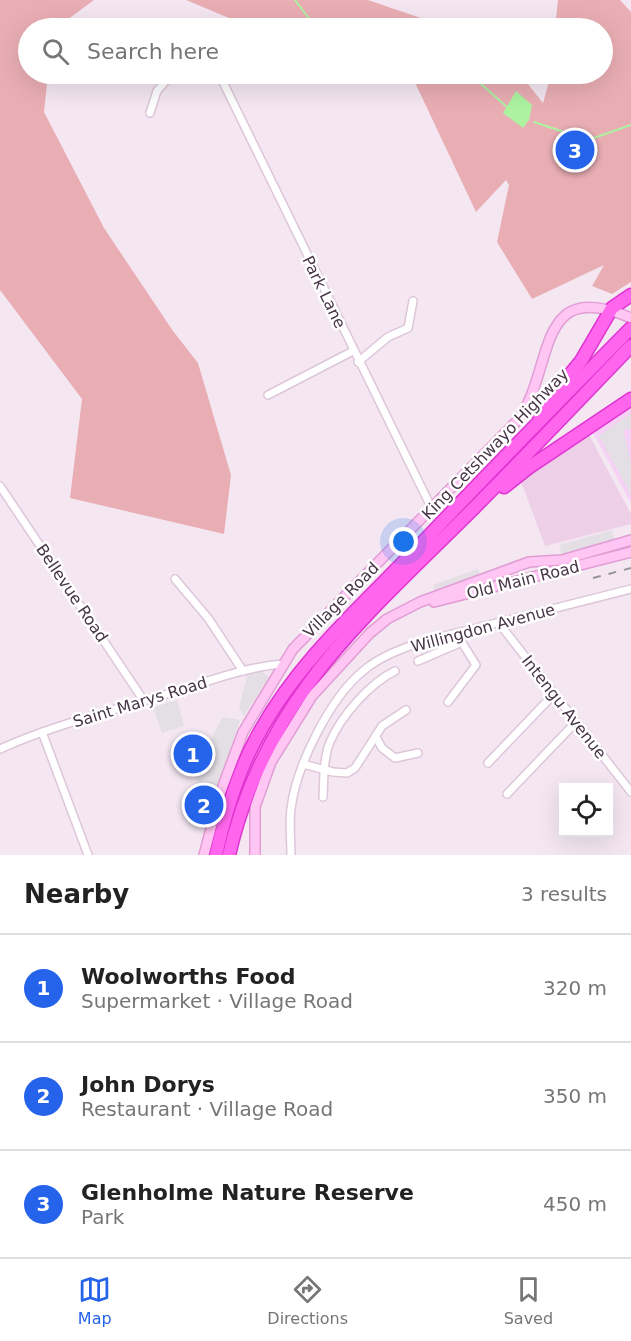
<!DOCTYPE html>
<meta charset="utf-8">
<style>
:root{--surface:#fff;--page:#f6f6f6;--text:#222;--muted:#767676;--line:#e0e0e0;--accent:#2563eb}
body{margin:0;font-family:"DejaVu Sans",sans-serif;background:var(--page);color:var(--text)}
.controls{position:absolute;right:18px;bottom:18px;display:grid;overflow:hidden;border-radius:0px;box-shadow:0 6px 24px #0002}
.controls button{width:54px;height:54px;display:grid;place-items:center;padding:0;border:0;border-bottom:2px solid var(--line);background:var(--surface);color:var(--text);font:30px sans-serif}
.you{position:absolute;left:404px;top:542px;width:21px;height:21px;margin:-15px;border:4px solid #fff;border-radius:50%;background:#1a73e8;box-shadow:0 0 0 9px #1a73e833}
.badge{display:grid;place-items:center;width:39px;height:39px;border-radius:50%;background:var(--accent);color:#fff;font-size:20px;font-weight:700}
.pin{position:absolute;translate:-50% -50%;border:3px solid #fff;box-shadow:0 2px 6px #0006}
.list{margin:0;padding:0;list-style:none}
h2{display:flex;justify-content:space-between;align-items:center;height:78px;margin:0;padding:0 24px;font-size:26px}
h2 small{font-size:20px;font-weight:400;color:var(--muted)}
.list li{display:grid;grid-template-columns:39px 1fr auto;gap:18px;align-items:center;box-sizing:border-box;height:108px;padding:0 24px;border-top:2px solid var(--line)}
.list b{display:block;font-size:22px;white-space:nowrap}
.list p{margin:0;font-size:20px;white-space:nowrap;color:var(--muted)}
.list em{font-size:20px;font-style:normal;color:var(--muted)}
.icon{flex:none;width:33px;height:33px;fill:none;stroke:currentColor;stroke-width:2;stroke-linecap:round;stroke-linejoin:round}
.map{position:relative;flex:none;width:631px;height:855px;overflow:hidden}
.search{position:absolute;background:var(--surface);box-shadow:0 6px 24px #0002;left:18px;right:18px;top:18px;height:66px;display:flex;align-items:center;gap:15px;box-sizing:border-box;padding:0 21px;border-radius:33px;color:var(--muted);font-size:22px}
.sheet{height:402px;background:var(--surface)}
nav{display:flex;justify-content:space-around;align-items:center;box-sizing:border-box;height:84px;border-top:2px solid var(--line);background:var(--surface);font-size:16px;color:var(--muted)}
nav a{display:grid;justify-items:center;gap:3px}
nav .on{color:var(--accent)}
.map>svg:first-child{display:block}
</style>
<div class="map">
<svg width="631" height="855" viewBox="0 0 631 855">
<rect width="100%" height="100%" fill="#f4e7f2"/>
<path fill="#f6d1f5" d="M 631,401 L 631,503 L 590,427 Z"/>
<path fill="#edd0e8" d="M 587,431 L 631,514 L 631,524 L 545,546 L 519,476 Z"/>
<g fill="#e9aeb4">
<path d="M 0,0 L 94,0 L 56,28 L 28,28 L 28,74 L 48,74 L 44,112 L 104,228 L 173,331 L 198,363 L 231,475 L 224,534 L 70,498 L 82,399 L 0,290 Z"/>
<path d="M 186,0 L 368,0 L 450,28 L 253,28 Z"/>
<path d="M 558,0 L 620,0 L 631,12 L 631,282 L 612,294 L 592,286 L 604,265 L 532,299 L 497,242 L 509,185 L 506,180 L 476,212 L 411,74 L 520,74 L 543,103 L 551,74 L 602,74 L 602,28 L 555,28 Z"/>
</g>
<g fill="#e4dfe4">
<path d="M 631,413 L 631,428 L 623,430 L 631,462 L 631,495 L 599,436 Z"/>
<path d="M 612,530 L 615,542 L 562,556 L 559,545 Z"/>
<path d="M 478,569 L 481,577 L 436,594 L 433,585 Z"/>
<path d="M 259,670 L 269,677 L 244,716 L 239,707 L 248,673 Z"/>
<path d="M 177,700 L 184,726 L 162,733 L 153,707 Z"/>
<path d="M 223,717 L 240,720 L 214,797 L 203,794 L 194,773 L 207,739 L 211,738 Z"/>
</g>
<path fill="#acf2a1" d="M 516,91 L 532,105 L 529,120 L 523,128 L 503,113 Z"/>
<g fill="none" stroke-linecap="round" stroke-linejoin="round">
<g stroke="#acf2a1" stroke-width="2">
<path d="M 295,0 L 316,28"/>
<path d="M 470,74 L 508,108"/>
<path d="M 534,122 L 588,140 L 631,125"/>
</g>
<g stroke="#ddc6da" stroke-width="10">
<g id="street">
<path d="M 219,74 L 432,509"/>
<path d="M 150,113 L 157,91 L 172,74"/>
<path d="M 358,362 L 388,337 L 408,328 L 413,301"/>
<path d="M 268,395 L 353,351"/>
<path d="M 0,486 L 144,701"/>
<path d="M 175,579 L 208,618 L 243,671"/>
<path d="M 498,622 L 631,792"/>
<path d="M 418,661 L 462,642"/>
<path d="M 448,702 L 476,665 L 456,633"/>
<path d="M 42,732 L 88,855"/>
<path d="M 376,737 L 382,748 L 395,758 L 418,753"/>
<path d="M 0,749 C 53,725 111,711 167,694 C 205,683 243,667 283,664"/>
<path d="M 488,763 L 554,694"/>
<path d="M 303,764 L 333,772 L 347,773 L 355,768 L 382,726 L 406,710"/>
<path d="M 507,794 L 576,722"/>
<path d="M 323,797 C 324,780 323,759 330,742 C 341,716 370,683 395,671"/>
<path d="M 291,855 C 291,840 289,824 291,809 C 296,766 330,698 363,671 C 379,657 401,649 421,642 L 631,589"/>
</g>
</g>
<g stroke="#e19dd4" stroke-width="12">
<g id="secondary">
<path d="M 434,602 L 631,552"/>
<path d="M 204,855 L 220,794 L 243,732 L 293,649 L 519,419 C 555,366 535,276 631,318"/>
<path d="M 255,855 L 255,807 L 271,762 L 312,696 L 370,633 L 387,619 L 420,602 L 529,562 L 562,560 L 631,540"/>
</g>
</g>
<g stroke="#e034d1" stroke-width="15">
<g id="highway">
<path d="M 538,413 L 581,361 L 612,308 L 631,295"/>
<path d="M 504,487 L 528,468 L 631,399"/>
<path d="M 216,855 C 225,814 237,773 258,735 C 299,659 366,602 425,540 C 493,468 562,398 631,328"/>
<path d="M 229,855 C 264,702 360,621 467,515 C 522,460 576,403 631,346"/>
</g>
</g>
<use href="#street" stroke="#fff" stroke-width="7"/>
<use href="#secondary" stroke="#ffc5f3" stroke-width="9"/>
<use href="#highway" stroke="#ff66ed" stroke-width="12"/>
<path stroke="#969696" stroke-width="2" stroke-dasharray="8 8" stroke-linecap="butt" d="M 593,578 L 631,568"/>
</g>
<g text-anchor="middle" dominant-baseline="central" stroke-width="5" stroke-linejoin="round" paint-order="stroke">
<g font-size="16" fill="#473546" stroke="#fff">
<text transform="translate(324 292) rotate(64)">Park Lane</text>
<text transform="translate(495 444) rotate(-46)">King Cetshwayo Highway</text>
<text transform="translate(523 580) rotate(-14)">Old Main Road</text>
<text transform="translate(72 593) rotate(56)">Bellevue Road</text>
<text transform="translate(341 600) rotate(-45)">Village Road</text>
<text transform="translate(483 628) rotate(-15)">Willingdon Avenue</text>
<text transform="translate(140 702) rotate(-17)">Saint Marys Road</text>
<text transform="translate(564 707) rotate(52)">Intengu Avenue</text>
</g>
</g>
</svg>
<div class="controls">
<button><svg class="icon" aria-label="locate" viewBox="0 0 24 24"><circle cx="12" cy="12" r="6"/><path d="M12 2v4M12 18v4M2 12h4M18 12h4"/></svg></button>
</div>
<div class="you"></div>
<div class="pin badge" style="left:193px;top:754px">1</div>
<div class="pin badge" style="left:204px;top:805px">2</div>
<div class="pin badge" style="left:575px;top:150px">3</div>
<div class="search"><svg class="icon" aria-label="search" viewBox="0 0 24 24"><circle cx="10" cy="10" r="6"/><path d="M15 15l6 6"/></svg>Search here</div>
</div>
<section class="sheet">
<h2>Nearby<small>3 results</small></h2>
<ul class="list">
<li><span class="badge">1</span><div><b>Woolworths Food</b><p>Supermarket · Village Road</p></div><em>320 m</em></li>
<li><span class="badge">2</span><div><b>John Dorys</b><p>Restaurant · Village Road</p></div><em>350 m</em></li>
<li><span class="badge">3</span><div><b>Glenholme Nature Reserve</b><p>Park</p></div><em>450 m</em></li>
</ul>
</section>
<nav>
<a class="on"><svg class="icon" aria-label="map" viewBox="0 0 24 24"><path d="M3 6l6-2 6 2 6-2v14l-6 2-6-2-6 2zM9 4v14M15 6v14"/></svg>Map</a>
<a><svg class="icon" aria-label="directions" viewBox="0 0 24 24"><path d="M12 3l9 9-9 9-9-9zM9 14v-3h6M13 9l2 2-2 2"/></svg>Directions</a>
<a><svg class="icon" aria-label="saved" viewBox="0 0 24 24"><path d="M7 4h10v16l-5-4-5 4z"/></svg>Saved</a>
</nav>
